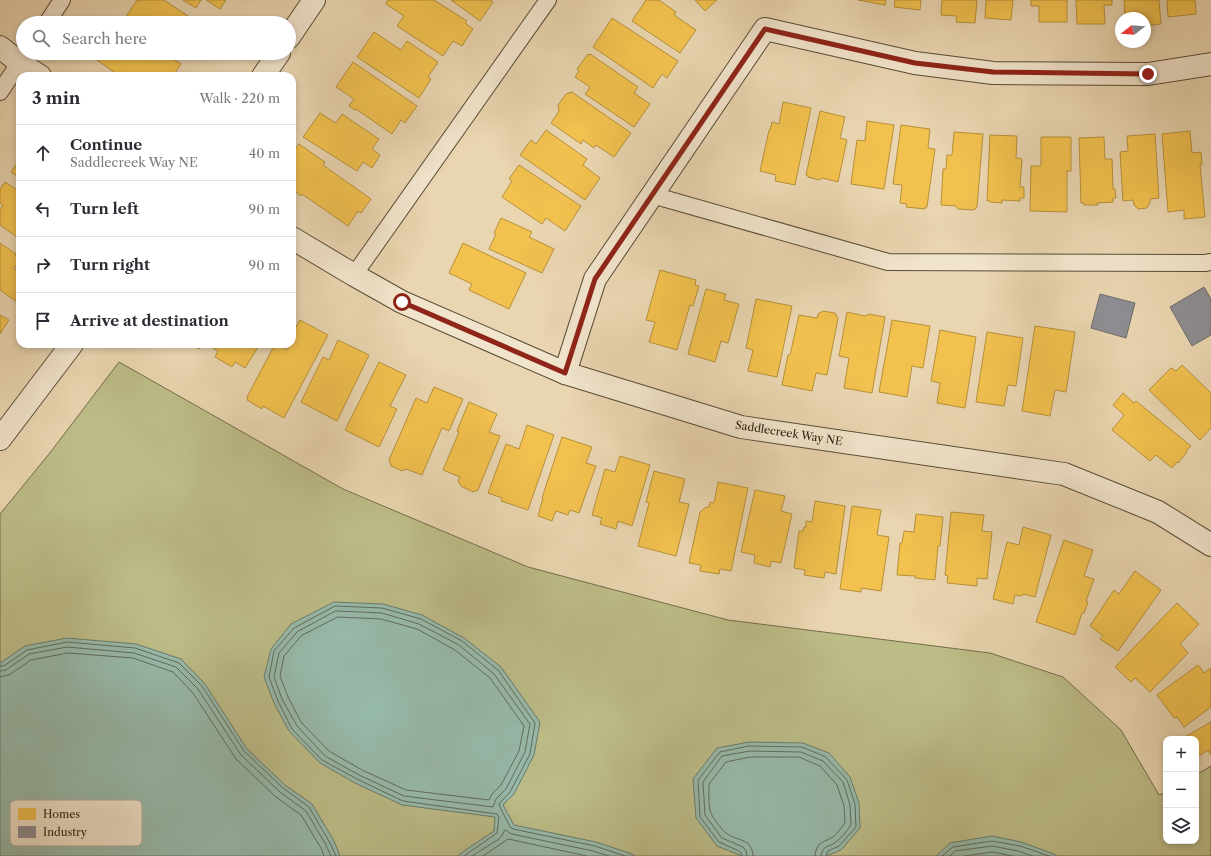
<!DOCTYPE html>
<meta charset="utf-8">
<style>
:root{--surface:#fff;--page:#f7f7f7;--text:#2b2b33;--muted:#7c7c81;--line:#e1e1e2}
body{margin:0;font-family:"Libre Caslon Text",serif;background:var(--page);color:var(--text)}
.controls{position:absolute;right:12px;bottom:12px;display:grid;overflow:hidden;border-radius:8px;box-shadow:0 2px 6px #0003}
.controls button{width:36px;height:36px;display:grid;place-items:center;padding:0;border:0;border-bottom:1px solid var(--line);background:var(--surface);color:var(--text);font:20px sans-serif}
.compass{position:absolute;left:1115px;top:12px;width:36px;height:36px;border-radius:50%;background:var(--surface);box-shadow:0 2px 6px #0003;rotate:253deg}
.stop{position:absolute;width:12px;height:12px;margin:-9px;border:3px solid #8f2418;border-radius:50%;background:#fff}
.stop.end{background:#8f2418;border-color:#fff;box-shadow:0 1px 4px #0008}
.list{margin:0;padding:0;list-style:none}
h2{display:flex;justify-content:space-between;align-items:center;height:52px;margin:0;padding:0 16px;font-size:17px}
h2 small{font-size:13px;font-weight:400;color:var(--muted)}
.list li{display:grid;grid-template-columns:26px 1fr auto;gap:12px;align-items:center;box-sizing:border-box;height:56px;padding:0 16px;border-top:1px solid var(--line)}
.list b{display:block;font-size:15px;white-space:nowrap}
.list p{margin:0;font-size:13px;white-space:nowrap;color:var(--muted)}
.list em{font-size:13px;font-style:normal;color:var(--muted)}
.icon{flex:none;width:22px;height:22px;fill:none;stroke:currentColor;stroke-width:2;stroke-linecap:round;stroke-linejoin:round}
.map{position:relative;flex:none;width:1211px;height:856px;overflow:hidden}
.search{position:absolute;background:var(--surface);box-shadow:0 2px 6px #0003;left:16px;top:16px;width:280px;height:44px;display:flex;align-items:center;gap:10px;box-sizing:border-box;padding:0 14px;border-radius:22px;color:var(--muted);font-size:15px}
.panel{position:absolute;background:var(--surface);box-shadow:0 2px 6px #0003;left:16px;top:72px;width:280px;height:276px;border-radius:12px}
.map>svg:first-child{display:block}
</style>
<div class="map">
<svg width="1211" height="856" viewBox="0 0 1211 856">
<rect width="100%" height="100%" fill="#e9d5b0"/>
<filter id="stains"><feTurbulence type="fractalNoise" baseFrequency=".005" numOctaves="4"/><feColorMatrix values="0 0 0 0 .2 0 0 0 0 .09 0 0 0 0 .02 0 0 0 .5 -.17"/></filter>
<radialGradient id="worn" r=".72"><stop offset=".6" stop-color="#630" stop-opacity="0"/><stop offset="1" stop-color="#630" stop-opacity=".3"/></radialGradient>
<path fill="#bcbc87" stroke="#736d4a" d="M 119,362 L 343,489 L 528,567 L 728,620 L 990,653 L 1063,677 L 1121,730 L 1159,795 L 1166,792 L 1166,841 L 1196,841 L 1196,775 L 1211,766 L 1211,856 L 0,856 L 0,514 L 49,454 Z"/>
<g fill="#97b9aa" stroke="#6b7b6c">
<path d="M 334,602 L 383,604 L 422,615 L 464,638 L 501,667 L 540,722 L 534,755 L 514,794 L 503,805 L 514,825 L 596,842 L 632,854 L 635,856 L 458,856 L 464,851 L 494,831 L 495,817 L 402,805 L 355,783 L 320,763 L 289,731 L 274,703 L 264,677 L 271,649 L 291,624 Z"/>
<path d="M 67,638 L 136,644 L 181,659 L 205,684 L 247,749 L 285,785 L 312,804 L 334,841 L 340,856 L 0,856 L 0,663 L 25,646 Z"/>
<path d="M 749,742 L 803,743 L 829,753 L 850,777 L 859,803 L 860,828 L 841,850 L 826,856 L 742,856 L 717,846 L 696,818 L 693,779 L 717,748 Z"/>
<path d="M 992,836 L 1021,842 L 1054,854 L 1057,856 L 936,856 L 950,843 Z"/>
</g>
<g fill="#f2c14e" stroke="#b6903b">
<path d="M 137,0 L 164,0 L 188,16 L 183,23 L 132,23 L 125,18 Z"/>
<path d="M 183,0 L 201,0 L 196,8 Z"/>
<path d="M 206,0 L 226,0 L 220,9 Z"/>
<path d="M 388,0 L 434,0 L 467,21 L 465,23 L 473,29 L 462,46 L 453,41 L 443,56 L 397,26 L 404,16 L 386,4 Z"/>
<path d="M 451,0 L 491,0 L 493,2 L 480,21 Z"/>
<path d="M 646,0 L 659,0 L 676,12 L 674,15 L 696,30 L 680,53 L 632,21 Z"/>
<path d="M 695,0 L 717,0 L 705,11 Z"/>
<path d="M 858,0 L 886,0 L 885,5 Z"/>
<path d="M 895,0 L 921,0 L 920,10 L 894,7 Z"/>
<path d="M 942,0 L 977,0 L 975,23 L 956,22 L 957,16 L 941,15 Z"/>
<path d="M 986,0 L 1013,0 L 1011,20 L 985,18 Z"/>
<path d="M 1031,0 L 1067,0 L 1067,22 L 1039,22 L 1039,6 L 1031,6 Z"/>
<path d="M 1076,0 L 1112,0 L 1112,5 L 1104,5 L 1105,24 L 1077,24 Z"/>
<path d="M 1124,0 L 1159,0 L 1161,24 L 1145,26 L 1145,18 L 1125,18 Z"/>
<path d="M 1167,0 L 1195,0 L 1196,14 L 1168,17 Z"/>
<path d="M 612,18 L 678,61 L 667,78 L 662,74 L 653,88 L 593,47 Z"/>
<path d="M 374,32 L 401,50 L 407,41 L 438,62 L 428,77 L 431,79 L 419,98 L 357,57 Z"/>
<path d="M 93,53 L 164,53 L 181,64 L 173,76 L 120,76 L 91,56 Z"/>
<path d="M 177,53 L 189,53 L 185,58 Z"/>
<path d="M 588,54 L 589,55 L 590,54 L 638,87 L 634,93 L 650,104 L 634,127 L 585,94 L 590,87 L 575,77 L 579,71 L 577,69 Z"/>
<path d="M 353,62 L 417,106 L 405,123 L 401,120 L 392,134 L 356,109 L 355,110 L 349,106 L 354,99 L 336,87 Z"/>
<path d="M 572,92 L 631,133 L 614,157 L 596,145 L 594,148 L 583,140 L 581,144 L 551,123 L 559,111 L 558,105 L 566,94 Z"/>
<path d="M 783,102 L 811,108 L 795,185 L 775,181 L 776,175 L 760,171 L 769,130 L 770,130 L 772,122 L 779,124 Z"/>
<path d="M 820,111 L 845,117 L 840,138 L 847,140 L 838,182 L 822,178 L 819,180 L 808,177 L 808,176 L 806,175 Z"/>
<path d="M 320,113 L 336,123 L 342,114 L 379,139 L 372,149 L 380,155 L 372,168 L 363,162 L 357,171 L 303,137 Z"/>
<path d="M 867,121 L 894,125 L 884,189 L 851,184 L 857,140 L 865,141 Z"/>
<path d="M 901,125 L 930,129 L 928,148 L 935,149 L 927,207 L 925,207 L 925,209 L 906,207 L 907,204 L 900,203 L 902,185 L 893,184 Z"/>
<path d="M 546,130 L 587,159 L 583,165 L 600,178 L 585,200 L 520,155 L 531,140 L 536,144 Z"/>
<path d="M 1190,131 L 1192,153 L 1201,152 L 1202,165 L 1200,165 L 1205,217 L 1184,219 L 1184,210 L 1168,212 L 1162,134 Z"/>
<path d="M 954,132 L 983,134 L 977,207 L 974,210 L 958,209 L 956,206 L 941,205 L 943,169 L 946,169 L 947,155 L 952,155 Z"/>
<path d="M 1155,134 L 1159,198 L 1150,199 L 1150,203 L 1147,208 L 1138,209 L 1134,205 L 1133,200 L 1123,201 L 1120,152 L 1128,151 L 1127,136 Z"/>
<path d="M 990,135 L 1017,136 L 1016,158 L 1022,159 L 1020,187 L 1024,187 L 1024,198 L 1020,198 L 1020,201 L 1002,200 L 1002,203 L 990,202 L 990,201 L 987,201 Z"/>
<path d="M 1041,137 L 1071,137 L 1071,171 L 1067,171 L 1067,212 L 1030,211 L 1031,166 L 1041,166 Z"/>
<path d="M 1104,137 L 1105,159 L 1112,159 L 1113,189 L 1115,189 L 1116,198 L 1113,198 L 1113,202 L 1097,203 L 1098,205 L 1084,205 L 1084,203 L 1081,203 L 1079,138 Z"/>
<path d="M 299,144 L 325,162 L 323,165 L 371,199 L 361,213 L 358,211 L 348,226 L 302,194 L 301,196 L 292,189 L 292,182 L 295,178 L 292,176 L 292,153 Z"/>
<path d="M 20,159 L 20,178 L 11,172 Z"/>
<path d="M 519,165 L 581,206 L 565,231 L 546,218 L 542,224 L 502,197 L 512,181 L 509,179 Z"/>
<path d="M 5,182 L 20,192 L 20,239 L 0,225 L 0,209 L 3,205 L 0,203 L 0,189 Z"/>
<path d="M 501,218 L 532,232 L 529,237 L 554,249 L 542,273 L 489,249 L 496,234 L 494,233 Z"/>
<path d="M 0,243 L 16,254 L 15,255 L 20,258 L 14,269 L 20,272 L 20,304 L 0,290 Z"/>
<path d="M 463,243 L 526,273 L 509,309 L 469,290 L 472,284 L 449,273 Z"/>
<path d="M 660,270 L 696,280 L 695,285 L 699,286 L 693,306 L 690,305 L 677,350 L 649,342 L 655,322 L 646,320 Z"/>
<path d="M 706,289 L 726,294 L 724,300 L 739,304 L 728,343 L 721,341 L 715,362 L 688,354 Z"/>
<path d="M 756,299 L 792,306 L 777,377 L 748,371 L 753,350 L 746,348 Z"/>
<path d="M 823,311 L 835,313 L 838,318 L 827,375 L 816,373 L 812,391 L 782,385 L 788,355 L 790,355 L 799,315 L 817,318 L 818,314 Z"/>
<path d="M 847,312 L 865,316 L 869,314 L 885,317 L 872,393 L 844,388 L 849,358 L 839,356 Z"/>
<path d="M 0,315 L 9,320 L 0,334 Z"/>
<path d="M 300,320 L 328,335 L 284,418 L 263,406 L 262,409 L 247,400 L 248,398 L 247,397 L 275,344 L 287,350 L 289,347 L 288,344 L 292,344 L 292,334 Z"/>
<path d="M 892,320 L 930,326 L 923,368 L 912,366 L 907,397 L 879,392 Z"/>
<path d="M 1035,326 L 1075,332 L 1066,392 L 1055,390 L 1050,416 L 1022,411 Z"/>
<path d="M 940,330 L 976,337 L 965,408 L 937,403 L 940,383 L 931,381 Z"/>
<path d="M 987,332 L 1023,338 L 1016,386 L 1008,385 L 1004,406 L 976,402 Z"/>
<path d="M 338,340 L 369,355 L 337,421 L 301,402 L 323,357 L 329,360 Z"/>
<path d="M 190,344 L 202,344 L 199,349 Z"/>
<path d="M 211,344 L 260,344 L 245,368 L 235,362 L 232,367 L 215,357 L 218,351 L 209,346 Z"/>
<path d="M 379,362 L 406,375 L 390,406 L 397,409 L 379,447 L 345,430 Z"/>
<path d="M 1182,365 L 1211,393 L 1211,428 L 1200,440 L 1149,390 L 1171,368 L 1176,371 Z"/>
<path d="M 434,387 L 463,399 L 449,431 L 442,428 L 422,475 L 406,469 L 402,471 L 391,466 L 389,460 L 416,398 L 427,403 Z"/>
<path d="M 1123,393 L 1134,403 L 1136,401 L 1191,446 L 1186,451 L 1187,452 L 1178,463 L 1177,462 L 1172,468 L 1156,455 L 1150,461 L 1112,430 L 1124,415 L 1113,405 Z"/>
<path d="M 469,402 L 497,414 L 489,432 L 500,436 L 478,490 L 473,492 L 461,486 L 458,481 L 460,477 L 443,470 L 459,432 L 457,431 Z"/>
<path d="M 527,425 L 554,435 L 528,510 L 501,501 L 502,498 L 488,493 L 506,444 L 519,449 Z"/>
<path d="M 562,437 L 592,447 L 586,463 L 596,466 L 579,513 L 570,510 L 568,515 L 556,511 L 552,521 L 538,516 L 543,498 L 542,498 Z"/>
<path d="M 620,456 L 650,465 L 632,526 L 618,521 L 616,529 L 600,524 L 602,518 L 592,515 L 605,469 L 615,472 Z"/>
<path d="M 654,471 L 685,479 L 679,502 L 689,504 L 676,556 L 638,546 L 649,503 L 646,502 Z"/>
<path d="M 718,482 L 748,488 L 731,571 L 720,569 L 719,574 L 700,571 L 701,565 L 689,563 L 700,512 L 706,507 L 709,507 L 710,502 L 714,503 Z"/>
<path d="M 755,490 L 785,496 L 781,511 L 792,514 L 781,563 L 771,561 L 770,567 L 754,563 L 755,555 L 741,552 Z"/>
<path d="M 815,501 L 845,506 L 836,574 L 825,572 L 824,578 L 804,575 L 805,570 L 794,568 L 799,531 L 803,531 L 804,527 L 806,527 L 806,521 L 812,522 Z"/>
<path d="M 852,506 L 881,510 L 877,535 L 889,537 L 881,591 L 861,588 L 861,592 L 840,589 Z"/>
<path d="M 951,512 L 984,515 L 982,531 L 992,532 L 987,579 L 977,578 L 977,586 L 947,583 L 948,576 L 945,575 Z"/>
<path d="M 916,514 L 943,517 L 940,546 L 938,546 L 935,580 L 915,578 L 915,576 L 897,575 L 900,543 L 902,543 L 904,531 L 914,532 Z"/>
<path d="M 1023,527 L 1051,535 L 1035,597 L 1023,594 L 1022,596 L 1015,595 L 1013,604 L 993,599 L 1007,542 L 1019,545 Z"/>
<path d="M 1064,540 L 1093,550 L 1084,576 L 1094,579 L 1086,601 L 1088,602 L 1084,613 L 1082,613 L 1075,635 L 1036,622 Z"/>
<path d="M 1135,571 L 1161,590 L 1118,651 L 1100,639 L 1103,636 L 1090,626 L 1114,590 L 1119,594 Z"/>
<path d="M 1177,603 L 1199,624 L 1180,644 L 1188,653 L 1150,692 L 1135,678 L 1131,682 L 1115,667 Z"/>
<path d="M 1198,665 L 1204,673 L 1211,668 L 1211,707 L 1184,727 L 1177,717 L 1174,718 L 1157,695 Z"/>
<path d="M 1211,722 L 1211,755 L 1208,750 L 1197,757 L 1196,739 L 1186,739 L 1185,737 Z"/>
</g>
<g fill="#8d8d92" stroke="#6f6c6a">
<path d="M 1204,287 L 1211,299 L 1211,335 L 1192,346 L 1170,307 Z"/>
<path d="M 1100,294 L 1135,303 L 1126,338 L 1091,328 Z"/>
</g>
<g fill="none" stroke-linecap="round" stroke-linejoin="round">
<g stroke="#606c5c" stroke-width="1">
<path d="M 336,611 L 382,613 L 419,624 L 459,645 L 494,674 L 530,724 L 525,752 L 506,789 L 496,799 L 493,807 L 404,796 L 359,775 L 325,756 L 297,726 L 282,699 L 274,677 L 279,653 L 297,632 Z"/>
<path d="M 338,617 L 381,619 L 417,629 L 455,650 L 490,678 L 524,726 L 519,751 L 501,785 L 492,794 L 489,800 L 406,790 L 362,770 L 329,751 L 301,722 L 288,697 L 280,676 L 284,656 L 301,636 Z"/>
<path d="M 0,666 L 4,666 L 27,650 L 67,642 L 135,648 L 179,663 L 202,686 L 244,751 L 283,788 L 309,807 L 330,843 L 336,856"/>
<path d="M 0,671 L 6,670 L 29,654 L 67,647 L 134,653 L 176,667 L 198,689 L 241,755 L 280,792 L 306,811 L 326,845 L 331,856"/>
<path d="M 0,677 L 9,675 L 31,660 L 68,653 L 133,658 L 173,672 L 193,693 L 236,759 L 276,797 L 301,815 L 321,848 L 324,856"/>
<path d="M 464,856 L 497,833 L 499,817 L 497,814 L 403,801 L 357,779 L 322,760 L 292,729 L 278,701 L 269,677 L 274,651 L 294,628 L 335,606 L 382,608 L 421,619 L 462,641 L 498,670 L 535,723 L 530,754 L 510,792 L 499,804 L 500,807 L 510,827 L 513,829 L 595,846 L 625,856"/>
<path d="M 472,856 L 499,839 L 502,836 L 504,831 L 505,830 L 512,834 L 593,851 L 609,856"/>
<path d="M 483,856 L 508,839 L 587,856"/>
<path d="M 742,856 L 741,853 L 739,851 L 719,842 L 700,817 L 698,780 L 720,752 L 749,746 L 802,747 L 826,757 L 847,780 L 855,804 L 856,827 L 839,846 L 828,851 L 826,856"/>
<path d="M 747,856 L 746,851 L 743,847 L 722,838 L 705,815 L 703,782 L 722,756 L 750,751 L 801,752 L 823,761 L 843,782 L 850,805 L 851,825 C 847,830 842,838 836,842 C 830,847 822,845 821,856"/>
<path d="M 753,856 C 752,837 737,842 726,833 C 723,831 712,817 711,813 C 708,807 709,791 709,784 L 726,762 L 750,757 L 799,757 L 820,766 L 837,785 L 844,806 L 845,823 C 841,828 837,835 831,838 C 822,843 816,843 815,856"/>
<path d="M 942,856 L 953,847 L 992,841 L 1020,846 L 1049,856"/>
<path d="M 950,856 L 955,851 L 992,846 L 1018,851 L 1033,856"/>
<path d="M 965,856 L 992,852 L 1013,856"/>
</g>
<g stroke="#5a4c36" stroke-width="18">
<g id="lane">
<path d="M 47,23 L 62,0"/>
<path d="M 0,92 L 26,53"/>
<path d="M 652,195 L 888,262 L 1205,263 L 1211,262"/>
<path d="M 354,275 L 548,0"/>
</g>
</g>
<g stroke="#5a4c36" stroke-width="24">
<g id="street">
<path d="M 289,37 L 314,0"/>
<path d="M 0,47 L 20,63 L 40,76"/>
<path d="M 263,76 L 279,53"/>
<path d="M 292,238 L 354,275 L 402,302 L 565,373 L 741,427 L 1064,474 L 1158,512 L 1211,545"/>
<path d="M 565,373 L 595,279 L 765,29 L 915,63 L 993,73 L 1148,74 L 1211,64"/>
<path d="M 0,439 L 72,344"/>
</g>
</g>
<use href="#lane" stroke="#f1e4cc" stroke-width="16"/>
<use href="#street" stroke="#f1e4cc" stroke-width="22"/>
</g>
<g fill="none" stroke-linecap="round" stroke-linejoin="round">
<path stroke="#8f2418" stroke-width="5" d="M 402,302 L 565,373 L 595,279 L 765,29 L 915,63 L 993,72 L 1148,74"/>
</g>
<g text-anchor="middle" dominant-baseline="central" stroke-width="4" stroke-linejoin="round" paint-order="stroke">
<g font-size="11" fill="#2a1e0e" stroke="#f1e4cc">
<text transform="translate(789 433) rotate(9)">Saddlecreek Way NE</text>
</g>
</g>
<rect x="10" y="800" width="132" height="46" rx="6" fill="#f1e4cc" stroke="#b5a993" stroke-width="1"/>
<rect x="18" y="808" width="18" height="12" fill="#f2c14e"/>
<rect x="18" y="826" width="18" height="12" fill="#8d8d92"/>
<g font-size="11" fill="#2a1e0e">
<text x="43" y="818">Homes</text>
<text x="43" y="836">Industry</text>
</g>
<rect width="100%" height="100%" filter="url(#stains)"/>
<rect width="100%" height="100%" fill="url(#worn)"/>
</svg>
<div class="controls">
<button>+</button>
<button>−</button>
<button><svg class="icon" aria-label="layers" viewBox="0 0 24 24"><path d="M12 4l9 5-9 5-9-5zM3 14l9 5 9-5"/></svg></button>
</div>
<svg class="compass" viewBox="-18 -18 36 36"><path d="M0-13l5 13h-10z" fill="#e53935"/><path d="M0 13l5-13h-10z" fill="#7c7c81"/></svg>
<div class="stop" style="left:402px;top:302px"></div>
<div class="stop end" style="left:1148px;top:74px"></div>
<div class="search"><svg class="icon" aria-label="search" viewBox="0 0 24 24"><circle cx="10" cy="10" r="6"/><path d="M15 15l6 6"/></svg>Search here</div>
<section class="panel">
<h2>3 min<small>Walk · 220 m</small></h2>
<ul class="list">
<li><svg class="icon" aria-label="ahead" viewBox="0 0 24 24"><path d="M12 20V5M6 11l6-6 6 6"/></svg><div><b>Continue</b><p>Saddlecreek Way NE</p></div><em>40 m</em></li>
<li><svg class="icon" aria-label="left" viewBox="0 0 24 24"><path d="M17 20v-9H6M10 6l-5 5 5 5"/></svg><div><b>Turn left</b></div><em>90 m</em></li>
<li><svg class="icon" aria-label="right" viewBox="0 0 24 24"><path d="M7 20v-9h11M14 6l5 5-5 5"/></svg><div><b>Turn right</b></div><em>90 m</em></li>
<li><svg class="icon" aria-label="arrive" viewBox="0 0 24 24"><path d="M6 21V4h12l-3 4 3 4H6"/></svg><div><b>Arrive at destination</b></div></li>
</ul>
</section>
</div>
